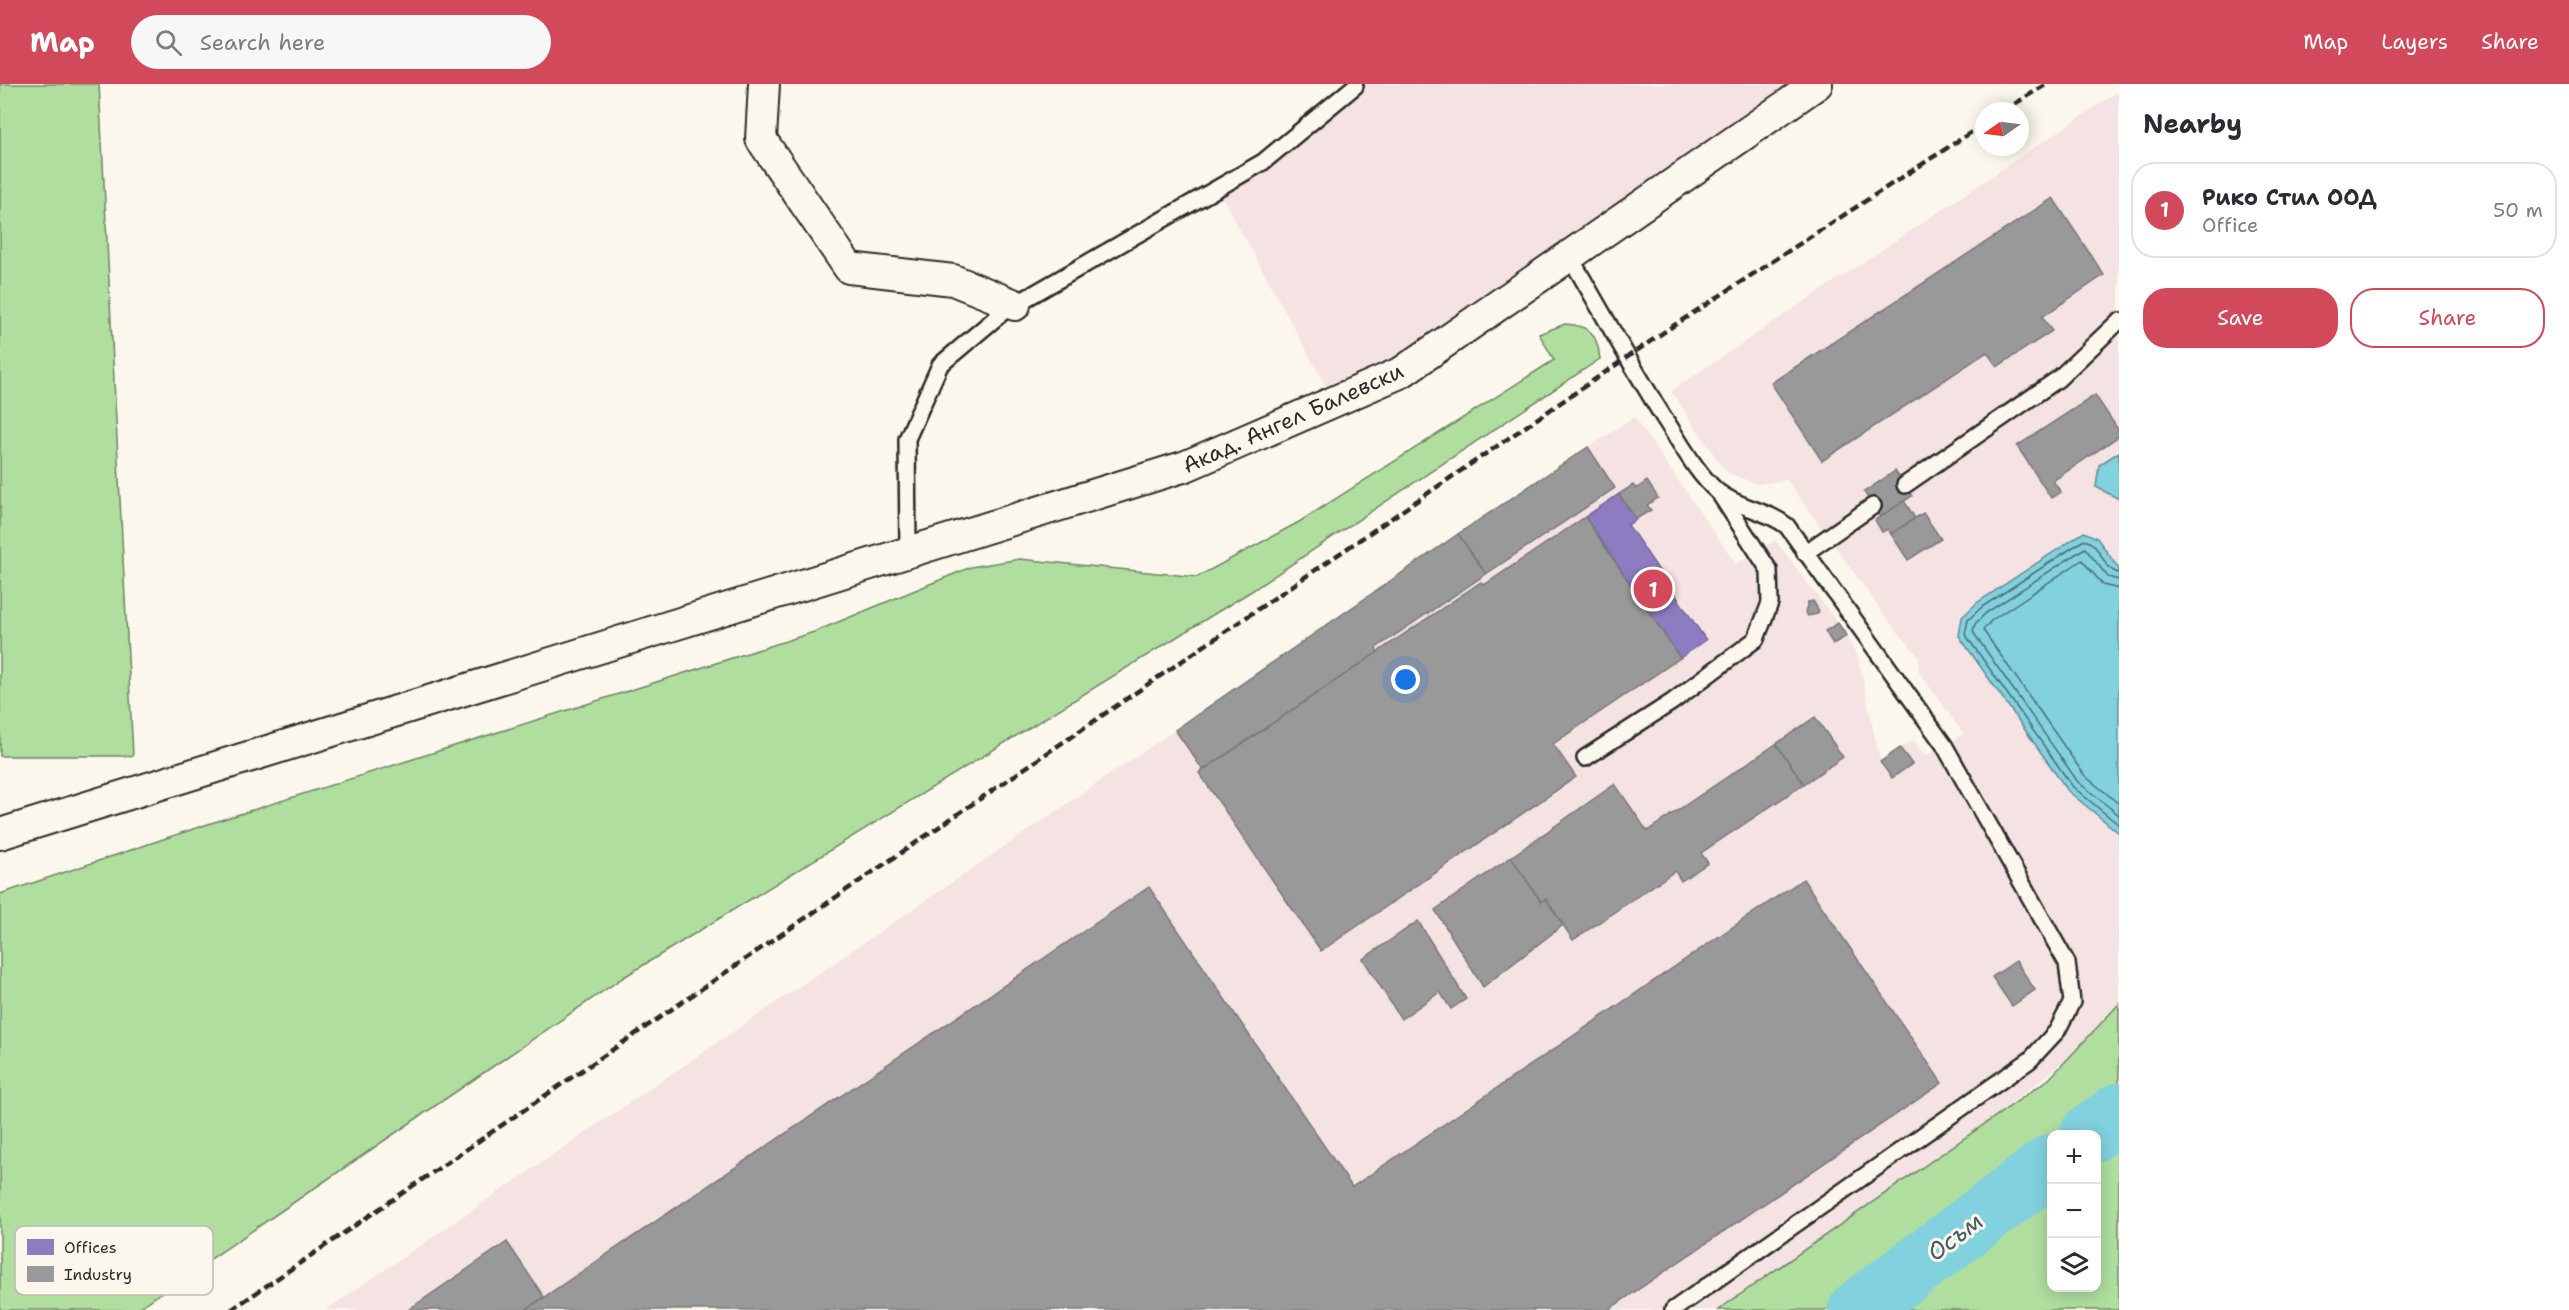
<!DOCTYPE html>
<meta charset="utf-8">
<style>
:root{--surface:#fff;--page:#f7f7f7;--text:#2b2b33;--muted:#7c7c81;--line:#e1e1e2;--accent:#d1495b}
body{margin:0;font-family:"Shantell Sans",sans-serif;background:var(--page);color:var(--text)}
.controls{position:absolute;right:18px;bottom:18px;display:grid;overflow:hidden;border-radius:12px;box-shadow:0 3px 15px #0003}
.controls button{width:54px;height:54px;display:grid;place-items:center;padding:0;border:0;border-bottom:2px solid var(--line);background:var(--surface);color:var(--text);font:30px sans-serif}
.compass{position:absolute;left:1975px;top:18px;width:54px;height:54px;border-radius:50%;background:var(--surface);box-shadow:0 3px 15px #0003;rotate:256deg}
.you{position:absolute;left:1406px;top:596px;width:21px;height:21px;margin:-15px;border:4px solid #fff;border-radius:50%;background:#1a73e8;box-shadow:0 0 0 9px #1a73e833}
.badge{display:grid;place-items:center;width:39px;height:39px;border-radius:50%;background:var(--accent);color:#fff;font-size:20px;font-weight:700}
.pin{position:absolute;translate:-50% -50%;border:3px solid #fff;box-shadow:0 2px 6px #0006}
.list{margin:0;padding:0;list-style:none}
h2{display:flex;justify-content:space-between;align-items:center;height:78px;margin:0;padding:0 24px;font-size:26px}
h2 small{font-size:20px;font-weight:400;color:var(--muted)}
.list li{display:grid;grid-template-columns:39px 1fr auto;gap:18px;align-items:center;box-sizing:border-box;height:96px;margin:0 12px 12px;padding:0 12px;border:2px solid var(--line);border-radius:24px}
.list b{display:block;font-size:22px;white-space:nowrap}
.list p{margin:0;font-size:20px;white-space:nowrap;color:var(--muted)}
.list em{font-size:20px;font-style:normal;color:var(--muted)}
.actions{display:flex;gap:12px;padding:18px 24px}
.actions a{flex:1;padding:14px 0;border:2px solid var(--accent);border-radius:24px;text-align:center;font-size:21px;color:var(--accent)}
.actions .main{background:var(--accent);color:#fff}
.icon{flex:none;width:33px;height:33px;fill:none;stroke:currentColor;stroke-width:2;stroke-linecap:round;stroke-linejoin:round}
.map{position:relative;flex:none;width:2119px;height:1226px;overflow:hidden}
header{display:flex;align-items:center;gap:36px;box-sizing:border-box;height:84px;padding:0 30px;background:var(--accent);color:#fff}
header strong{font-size:28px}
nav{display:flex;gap:33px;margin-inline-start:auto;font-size:21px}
.search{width:420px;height:54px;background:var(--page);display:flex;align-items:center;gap:15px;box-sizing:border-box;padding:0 21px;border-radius:33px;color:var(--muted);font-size:22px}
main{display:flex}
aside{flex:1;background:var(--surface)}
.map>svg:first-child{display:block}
</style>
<header>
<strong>Map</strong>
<div class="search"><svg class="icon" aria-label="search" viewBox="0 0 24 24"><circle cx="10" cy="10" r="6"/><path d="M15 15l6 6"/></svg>Search here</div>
<nav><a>Map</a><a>Layers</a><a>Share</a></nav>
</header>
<main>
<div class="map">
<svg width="2119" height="1226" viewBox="0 0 2119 1226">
<rect width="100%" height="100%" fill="#fbf7ec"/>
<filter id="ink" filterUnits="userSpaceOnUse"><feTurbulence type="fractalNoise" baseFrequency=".0167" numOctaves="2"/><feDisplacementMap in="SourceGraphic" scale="12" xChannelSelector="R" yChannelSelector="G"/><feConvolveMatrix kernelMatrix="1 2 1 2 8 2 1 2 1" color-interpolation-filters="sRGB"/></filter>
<g filter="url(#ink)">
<g fill="#f5e2e3">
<path d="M 1357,0 L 1791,0 L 1512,209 L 1332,313 L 1218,105 Z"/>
<path d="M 2119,7 L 2119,368 L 2099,381 L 2096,402 L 2119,415 L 2119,485 L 2117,483 L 2068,707 L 2119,749 L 2119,935 L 1747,1226 L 326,1226 L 1175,646 L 1449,456 L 1634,333 L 1736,480 L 1775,456 L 1838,539 L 1858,573 L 1880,677 L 1913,656 L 1925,672 L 1964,650 L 1919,588 L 1919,573 L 1885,532 L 1787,396 L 1757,400 L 1730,390 L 1721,381 L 1671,307 Z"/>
</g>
<g fill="#afde9e" stroke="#6d8464" stroke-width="1.5" fill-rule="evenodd">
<path d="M 0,0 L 99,0 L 133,672 L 0,672 Z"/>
<path d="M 1565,240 C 1591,242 1597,249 1600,275 L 1250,508 L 624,893 L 136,1226 L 0,1226 L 0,810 L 205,741 L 814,548 L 971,483 L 1020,475 L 1197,493 L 1299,438 L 1554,276 L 1539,250 Z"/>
<path d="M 2119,920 L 2119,1226 L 1718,1226 L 2049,995 ZM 2096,1050 L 2096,1204 L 2052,1204 L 2052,1050 Z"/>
</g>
<g fill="#82d1de" stroke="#5f8f96" stroke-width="1.5">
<path d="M 2119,368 L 2119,415 L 2096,403 L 2099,381 Z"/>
<path d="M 2084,448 L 2097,454 L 2119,485 L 2119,749 L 2068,707 L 1959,552 L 1962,533 L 1978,518 Z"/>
</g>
<path fill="#8e7cc3" stroke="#706495" stroke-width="1.5" d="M 1619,410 L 1636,435 L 1628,441 L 1706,556 L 1680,574 L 1585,433 Z"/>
<g fill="#999" stroke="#787878" stroke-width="1.5">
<path d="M 2053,114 L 2104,191 L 2042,233 L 2052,247 L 1997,283 L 1987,268 L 1822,377 L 1771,299 Z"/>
<path d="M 2095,311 L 2119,347 L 2119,352 L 2053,397 L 2061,408 L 2051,414 L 2017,362 Z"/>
<path d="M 1588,363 L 1615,404 L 1486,490 L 1458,450 Z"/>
<path d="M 1895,387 L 1912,412 L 1880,433 L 1864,408 Z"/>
<path d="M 1647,397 L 1658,414 L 1647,421 L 1651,426 L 1636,435 L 1619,410 L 1633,401 L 1636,405 Z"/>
<path d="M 1904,417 L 1915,434 L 1891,450 L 1888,445 L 1882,448 L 1875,436 Z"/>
<path d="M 1923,429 L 1941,455 L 1908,476 L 1891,450 Z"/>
<path d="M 1585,433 L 1680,574 L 1553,660 L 1576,693 L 1321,867 L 1199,689 L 1481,498 L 1484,501 Z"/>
<path d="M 1458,450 L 1486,490 L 1376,564 L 1378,568 L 1203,686 L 1175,646 Z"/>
<path d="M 1813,517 L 1819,527 L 1817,530 L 1808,532 L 1805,528 L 1808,518 Z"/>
<path d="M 1838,539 L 1847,552 L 1833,560 L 1825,547 Z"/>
<path d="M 1815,633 L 1843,673 L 1804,700 L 1776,660 Z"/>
<path d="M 1776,660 L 1804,700 L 1701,769 L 1708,779 L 1681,797 L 1675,787 L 1573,856 L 1546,815 L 1541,818 L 1511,773 L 1615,700 L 1647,747 Z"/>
<path d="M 1900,664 L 1912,680 L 1892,694 L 1880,678 Z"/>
<path d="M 1511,773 L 1541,818 L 1546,815 L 1563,841 L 1483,903 L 1435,826 Z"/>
<path d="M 1803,795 L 1942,999 L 1608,1226 L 525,1226 L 1149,803 L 1352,1103 Z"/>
<path d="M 1418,837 L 1466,915 L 1451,925 L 1440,908 L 1401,935 L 1363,875 Z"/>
<path d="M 2016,877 L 2035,906 L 2012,922 L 1992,893 Z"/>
<path d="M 507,1158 L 544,1213 L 525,1226 L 408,1226 Z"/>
</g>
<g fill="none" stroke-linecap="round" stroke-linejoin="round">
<g stroke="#4e6d73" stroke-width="1.5">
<path d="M 2119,489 C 2102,486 2101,459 2084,456 L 1982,523 L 1968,536 L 1965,550 L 2073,703 L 2119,741"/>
<path d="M 2119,496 L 2108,493 L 2085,464 L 1986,529 L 1975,540 L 1973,548 L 2078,698 L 2119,731"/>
<path d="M 2119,505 L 2103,501 L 2082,476 L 1992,536 L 1983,546 L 2085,692 L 2119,720"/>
</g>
<g stroke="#82d1de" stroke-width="60">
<path d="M 2090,1050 L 2119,1029"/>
<path d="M 1858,1226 L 2052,1080"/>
</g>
<g stroke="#2b2b2b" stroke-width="20">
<g id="lane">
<path d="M 1570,173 C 1601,226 1631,281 1664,334 C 1680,358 1696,389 1718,408 C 1740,425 1765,425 1787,442 L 1944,661 L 2067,879 L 2072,918 L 2057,947 L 2030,976 L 1673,1226"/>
<path d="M 1905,401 L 2058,295 L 2119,237"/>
<path d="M 908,467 L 907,355 L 940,281 L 1004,227 L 1263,78 L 1355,2"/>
<path d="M 1805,469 L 1873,422"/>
<path d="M 1585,674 L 1672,618 L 1756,555 L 1770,519 L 1769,486 L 1721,412"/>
</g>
</g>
<g stroke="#2b2b2b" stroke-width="34">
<g id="street">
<path d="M 764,0 L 761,55 L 849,184 L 953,196 L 1015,221"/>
<path d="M 0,750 L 1186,382 L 1402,288 L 1817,0"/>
</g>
</g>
<use href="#lane" stroke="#fbf7ec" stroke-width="15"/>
<use href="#street" stroke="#fbf7ec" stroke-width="30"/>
<g stroke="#2b2b2b" stroke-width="4.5" stroke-dasharray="9 4.5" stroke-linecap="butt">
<path d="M 2003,27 L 2047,0"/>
<path d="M 231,1226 L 1670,244 L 1984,40"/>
</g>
</g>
</g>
<g text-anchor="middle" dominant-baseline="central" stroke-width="6" stroke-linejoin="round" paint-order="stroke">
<g font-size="22" fill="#2b2b2b" stroke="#fbf7ec">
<text transform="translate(1293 334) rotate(-24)">Акад. Ангел Балевски</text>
</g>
<g font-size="24" font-style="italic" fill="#455d61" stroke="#fbf7ec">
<text transform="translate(1955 1153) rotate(-37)">Осъм</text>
</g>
</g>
<rect x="15" y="1142" width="198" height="69" rx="9" fill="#fbf7ec" stroke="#bdbab2" stroke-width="1.5"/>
<rect x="27" y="1155" width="27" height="16" fill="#8e7cc3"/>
<rect x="27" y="1182" width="27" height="16" fill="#999"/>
<g font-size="16" fill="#2b2b2b">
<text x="64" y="1169">Offices</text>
<text x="64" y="1196">Industry</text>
</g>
</svg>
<div class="controls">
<button>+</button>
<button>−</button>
<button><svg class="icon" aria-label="layers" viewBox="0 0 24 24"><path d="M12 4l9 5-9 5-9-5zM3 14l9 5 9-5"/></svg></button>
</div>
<svg class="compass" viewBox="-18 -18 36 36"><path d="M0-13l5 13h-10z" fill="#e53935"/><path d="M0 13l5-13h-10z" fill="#7c7c81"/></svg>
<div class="you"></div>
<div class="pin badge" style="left:1653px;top:505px">1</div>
</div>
<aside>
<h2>Nearby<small></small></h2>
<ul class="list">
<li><span class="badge">1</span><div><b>Рико Стил ООД</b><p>Office</p></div><em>50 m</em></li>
</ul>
<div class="actions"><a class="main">Save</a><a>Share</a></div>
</aside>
</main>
